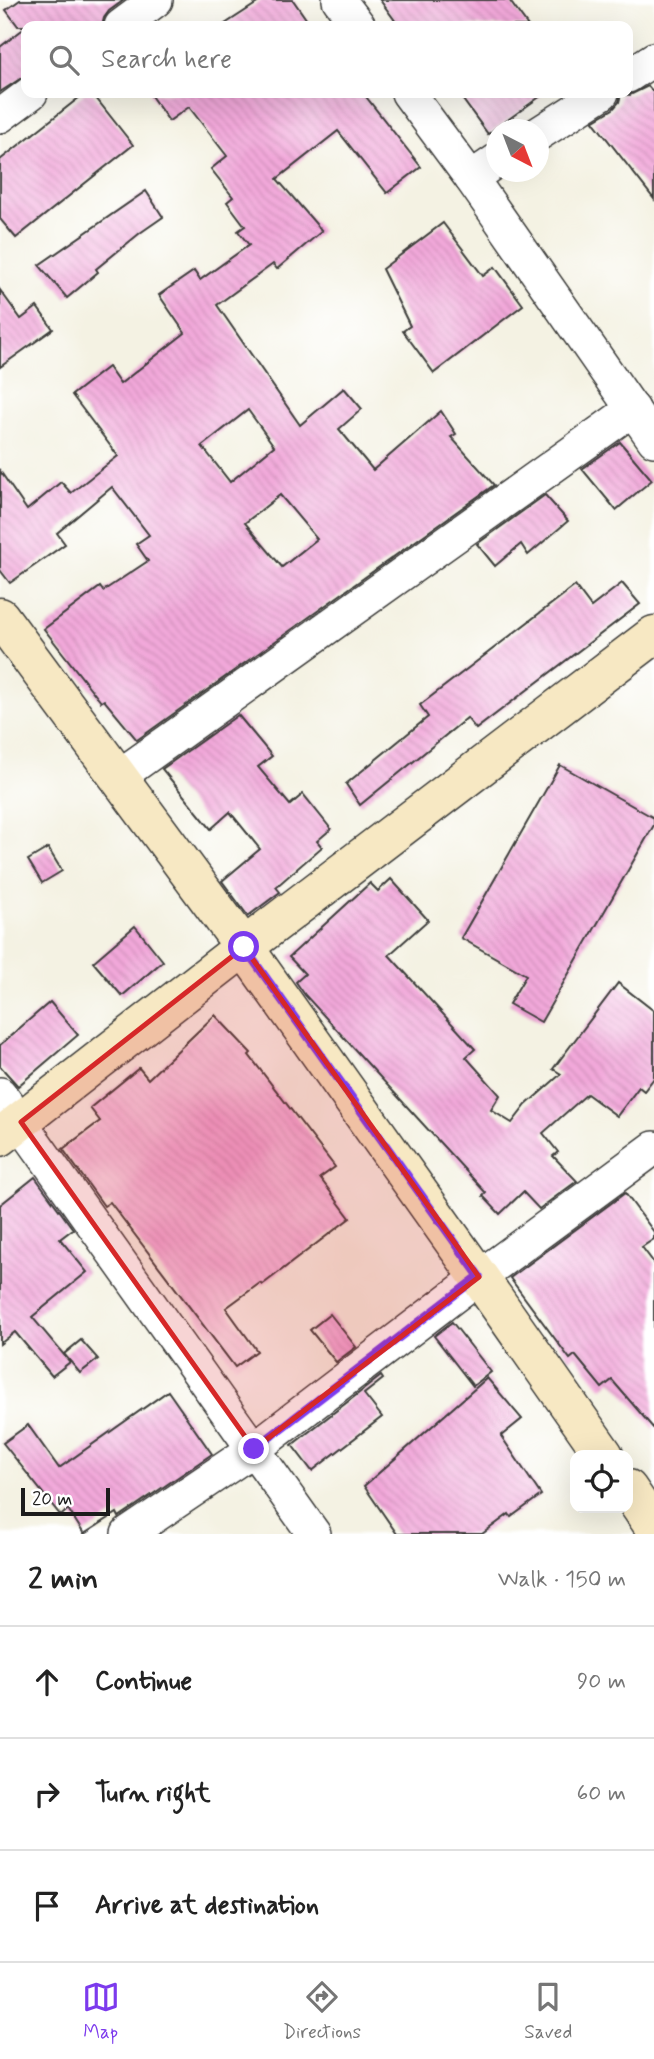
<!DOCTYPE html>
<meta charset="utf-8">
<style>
:root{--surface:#fff;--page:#f6f6f6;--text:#222;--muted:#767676;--line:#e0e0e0;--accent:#7c3aed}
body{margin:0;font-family:Mynerve,sans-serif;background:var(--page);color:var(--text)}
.controls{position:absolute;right:21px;bottom:21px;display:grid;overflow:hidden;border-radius:14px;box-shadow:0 7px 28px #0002}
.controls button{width:63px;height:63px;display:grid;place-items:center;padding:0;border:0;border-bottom:2px solid var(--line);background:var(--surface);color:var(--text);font:35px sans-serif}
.compass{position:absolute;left:486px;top:119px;width:63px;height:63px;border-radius:50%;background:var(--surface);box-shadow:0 7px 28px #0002;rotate:138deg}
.scale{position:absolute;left:21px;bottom:18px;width:89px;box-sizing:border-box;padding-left:7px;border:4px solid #1c1c1c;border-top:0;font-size:19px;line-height:24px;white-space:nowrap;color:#1c1c1c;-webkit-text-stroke:5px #fff;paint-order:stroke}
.stop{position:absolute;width:21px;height:21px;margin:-16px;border:5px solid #7c3aed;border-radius:50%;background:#fff}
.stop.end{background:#7c3aed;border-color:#fff;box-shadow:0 2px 7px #0008}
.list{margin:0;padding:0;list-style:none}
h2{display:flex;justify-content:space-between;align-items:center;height:91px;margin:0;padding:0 28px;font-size:30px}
h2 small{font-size:23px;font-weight:400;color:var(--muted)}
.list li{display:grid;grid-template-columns:46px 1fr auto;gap:21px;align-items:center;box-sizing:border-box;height:112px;padding:0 28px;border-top:2px solid var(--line)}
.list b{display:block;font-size:26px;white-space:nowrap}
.list em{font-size:23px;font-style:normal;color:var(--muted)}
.icon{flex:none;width:38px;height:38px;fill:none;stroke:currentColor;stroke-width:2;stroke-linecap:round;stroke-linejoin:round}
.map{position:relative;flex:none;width:654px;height:1534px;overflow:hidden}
.search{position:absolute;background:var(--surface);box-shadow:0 7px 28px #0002;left:21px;right:21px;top:21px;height:77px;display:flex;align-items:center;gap:18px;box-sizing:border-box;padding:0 24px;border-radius:14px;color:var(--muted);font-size:26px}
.sheet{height:427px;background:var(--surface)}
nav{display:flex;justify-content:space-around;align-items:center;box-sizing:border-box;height:98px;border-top:2px solid var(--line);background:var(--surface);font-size:19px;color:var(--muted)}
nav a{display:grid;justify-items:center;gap:4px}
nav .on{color:var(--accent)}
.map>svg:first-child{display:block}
</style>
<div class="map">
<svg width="654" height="1534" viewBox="0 0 654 1534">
<defs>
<pattern id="building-back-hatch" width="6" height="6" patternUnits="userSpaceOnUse" patternTransform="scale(1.75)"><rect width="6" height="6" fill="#f2a8da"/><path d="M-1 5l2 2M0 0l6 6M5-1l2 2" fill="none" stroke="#cf90ba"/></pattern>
</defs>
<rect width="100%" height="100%" fill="#fff"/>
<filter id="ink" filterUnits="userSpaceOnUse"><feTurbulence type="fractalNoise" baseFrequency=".0143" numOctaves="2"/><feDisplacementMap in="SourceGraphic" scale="14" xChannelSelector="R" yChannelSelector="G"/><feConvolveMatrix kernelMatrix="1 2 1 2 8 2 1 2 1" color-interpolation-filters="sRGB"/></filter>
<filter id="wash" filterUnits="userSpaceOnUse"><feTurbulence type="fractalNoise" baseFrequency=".00686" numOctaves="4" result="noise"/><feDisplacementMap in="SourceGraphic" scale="28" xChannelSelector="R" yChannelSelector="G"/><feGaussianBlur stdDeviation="1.57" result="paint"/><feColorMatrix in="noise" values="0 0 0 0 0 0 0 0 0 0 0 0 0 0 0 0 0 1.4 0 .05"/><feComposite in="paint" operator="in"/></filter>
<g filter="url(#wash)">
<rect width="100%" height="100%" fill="#f4f2e3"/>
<g id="blocks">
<g fill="url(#building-back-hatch)" fill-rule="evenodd">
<path d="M 20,0 L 124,0 L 109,11 L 104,18 L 102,26 L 18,26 L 6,10 Z"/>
<path d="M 262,0 L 293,0 L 311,26 L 222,26 Z"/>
<path d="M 380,0 L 509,0 L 528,26 L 399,26 Z"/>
<path d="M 26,27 L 26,75 L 0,92 L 0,47 Z"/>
<path d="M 648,86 L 654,93 L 654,199 L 593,121 L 613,109 L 619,102 L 621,94 L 630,95 Z"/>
<path d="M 85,93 L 92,93 L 133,145 L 16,238 L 0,219 L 0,160 Z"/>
<path d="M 149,93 L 363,93 L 421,167 L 387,193 L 338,131 L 277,179 L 322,231 L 277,269 L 273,264 L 217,305 L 300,425 L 344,388 L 362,409 L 339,429 L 373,470 L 441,411 L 456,434 L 451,437 L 494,485 L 137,740 L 104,700 L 101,702 L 44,629 L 100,587 L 103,591 L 148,561 L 136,544 L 149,535 L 112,487 L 57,533 L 65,544 L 10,583 L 0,570 L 0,471 L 27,510 L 61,482 L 71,493 L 118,456 L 72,395 L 108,367 L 120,384 L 185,333 L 159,295 L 194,271 L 200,280 L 249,245 L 238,231 L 245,226 L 227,202 L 233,197 L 211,169 L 227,156 L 189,107 L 169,121 ZM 248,410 L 274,446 L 230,482 L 202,446 ZM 280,495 L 317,539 L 282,567 L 245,523 Z"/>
<path d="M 458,93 L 545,93 L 488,134 Z"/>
<path d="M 146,191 L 163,217 L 140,233 L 96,269 L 98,272 L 67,298 L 39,265 Z"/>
<path d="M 443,223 L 483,276 L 495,267 L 523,305 L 434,373 L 403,331 L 410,326 L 382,269 Z"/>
<path d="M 0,290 L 21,319 L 37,307 L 53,329 L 0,367 Z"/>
<path d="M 620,442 L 652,480 L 616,510 L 582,469 Z"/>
<path d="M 545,495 L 568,521 L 528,555 L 521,544 L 495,566 L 477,544 Z"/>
<path d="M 622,583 L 640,604 L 476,729 L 467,718 L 360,805 L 346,784 L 428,717 L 420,705 L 575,586 L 591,607 Z"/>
<path d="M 238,715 L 272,756 L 258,767 L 290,805 L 303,794 L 331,829 L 317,841 L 322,847 L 276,887 L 280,892 L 248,916 L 222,881 L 260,849 L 230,812 L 211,829 L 162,769 Z"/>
<path d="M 560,765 L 654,818 L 654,825 L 541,1022 L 509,1004 L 526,975 L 461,938 Z"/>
<path d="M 48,848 L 62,871 L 42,883 L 28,860 Z"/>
<path d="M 391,879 L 428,920 L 389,955 L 475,1049 L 466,1057 L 500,1095 L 491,1110 L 512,1123 L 526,1105 L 561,1074 L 553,1069 L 618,983 L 654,1011 L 654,1078 L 644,1091 L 639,1087 L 617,1116 L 587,1094 L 543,1133 L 558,1152 L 553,1156 L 577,1181 L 539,1209 L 523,1192 L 500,1214 L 483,1196 L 486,1193 L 305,995 L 296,982 L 305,974 L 289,957 L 370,883 L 378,891 Z"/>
<path d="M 135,926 L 163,961 L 122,996 L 93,962 Z"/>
<path d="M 50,1002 L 78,1035 L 18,1086 L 0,1066 L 0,1045 Z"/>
<path d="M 215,1015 L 251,1053 L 249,1055 L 335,1167 L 320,1178 L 350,1218 L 262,1285 L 260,1283 L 226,1308 L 257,1351 L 235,1367 L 110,1202 L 104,1206 L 63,1149 L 100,1121 L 90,1108 L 139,1068 L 148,1079 Z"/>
<path d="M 35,1177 L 73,1229 L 60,1239 L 87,1272 L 32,1317 L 70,1362 L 52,1376 L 15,1332 L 0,1344 L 0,1205 Z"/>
<path d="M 625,1193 L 654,1232 L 654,1239 L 642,1247 L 654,1263 L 654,1429 L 612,1380 L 602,1388 L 575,1355 L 570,1359 L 510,1278 Z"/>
<path d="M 330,1314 L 356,1347 L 336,1362 L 310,1330 Z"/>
<path d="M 452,1322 L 491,1372 L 473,1386 L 434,1336 Z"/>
<path d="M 81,1340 L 98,1359 L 80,1373 L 64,1354 Z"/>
<path d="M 381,1376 L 383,1379 L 364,1394 L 382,1417 L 312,1471 L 292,1445 Z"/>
<path d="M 487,1378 L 522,1419 L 501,1436 L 541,1495 L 511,1517 L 509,1514 L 482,1534 L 397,1534 L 364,1486 Z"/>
<path d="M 168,1391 L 212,1454 L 119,1517 L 117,1513 L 84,1534 L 68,1509 L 61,1516 L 3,1443 L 28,1425 L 59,1468 Z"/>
</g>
</g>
</g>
<g filter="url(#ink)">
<use href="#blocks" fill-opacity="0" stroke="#3c3c3a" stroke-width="2"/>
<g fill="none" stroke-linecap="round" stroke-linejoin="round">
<g stroke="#3c3c3a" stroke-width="36">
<g id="street">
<path d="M 339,0 L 359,26"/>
<path d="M 121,26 L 156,0"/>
<path d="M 628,76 L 654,59"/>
<path d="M 408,93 L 471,178 L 654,440"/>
<path d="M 0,116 L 31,93"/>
<path d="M 538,134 L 602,93"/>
<path d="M 471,178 L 496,161"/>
<path d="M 118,777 L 633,409"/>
<path d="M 0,1094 L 314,1534"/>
<path d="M 128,1534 L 254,1449 L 479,1277 L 654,1148"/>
</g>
</g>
<g stroke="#3c3c3a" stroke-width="41">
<g id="secondary">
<path d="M 0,617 L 244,947 L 479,1277 L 604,1455"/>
<path d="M 0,1137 L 244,947 L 654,635"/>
<path d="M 628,1489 L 654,1527"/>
</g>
</g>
<use href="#street" stroke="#fff" stroke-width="33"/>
<use href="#secondary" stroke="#f7e8c3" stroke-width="38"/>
</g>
</g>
<g fill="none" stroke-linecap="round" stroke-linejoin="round" filter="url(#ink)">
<path stroke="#7c3aed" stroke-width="9" d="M 244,947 L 479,1276 L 254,1449"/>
</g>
<path fill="#d62828" fill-opacity="0.2" stroke="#d62828" stroke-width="5" stroke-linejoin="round" d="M 244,947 L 479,1277 L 254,1449 L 21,1122 Z"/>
</svg>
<div class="controls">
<button><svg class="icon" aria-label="locate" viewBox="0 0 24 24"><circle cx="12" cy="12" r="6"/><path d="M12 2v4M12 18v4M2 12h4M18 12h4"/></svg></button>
</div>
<svg class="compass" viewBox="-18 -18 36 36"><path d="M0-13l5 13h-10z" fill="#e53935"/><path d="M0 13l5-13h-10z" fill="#767676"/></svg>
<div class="scale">20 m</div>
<div class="stop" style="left:244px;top:947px"></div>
<div class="stop end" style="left:254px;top:1449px"></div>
<div class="search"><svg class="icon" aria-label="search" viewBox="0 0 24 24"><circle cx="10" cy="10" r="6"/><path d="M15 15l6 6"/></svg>Search here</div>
</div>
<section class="sheet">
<h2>2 min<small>Walk · 150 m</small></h2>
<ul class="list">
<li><svg class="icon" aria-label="ahead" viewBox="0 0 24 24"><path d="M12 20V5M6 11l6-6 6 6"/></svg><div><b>Continue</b></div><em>90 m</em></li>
<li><svg class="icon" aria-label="right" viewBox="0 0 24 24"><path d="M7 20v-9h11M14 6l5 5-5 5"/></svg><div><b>Turn right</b></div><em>60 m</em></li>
<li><svg class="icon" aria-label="arrive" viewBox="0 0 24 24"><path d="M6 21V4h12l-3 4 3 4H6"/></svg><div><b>Arrive at destination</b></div></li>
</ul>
</section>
<nav>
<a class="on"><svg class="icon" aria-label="map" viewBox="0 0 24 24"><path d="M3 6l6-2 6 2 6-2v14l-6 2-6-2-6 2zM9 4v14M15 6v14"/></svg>Map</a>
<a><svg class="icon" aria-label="directions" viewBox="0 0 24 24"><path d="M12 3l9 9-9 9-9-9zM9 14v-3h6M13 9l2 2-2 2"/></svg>Directions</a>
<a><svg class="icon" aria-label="saved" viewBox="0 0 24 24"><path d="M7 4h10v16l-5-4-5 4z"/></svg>Saved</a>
</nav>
